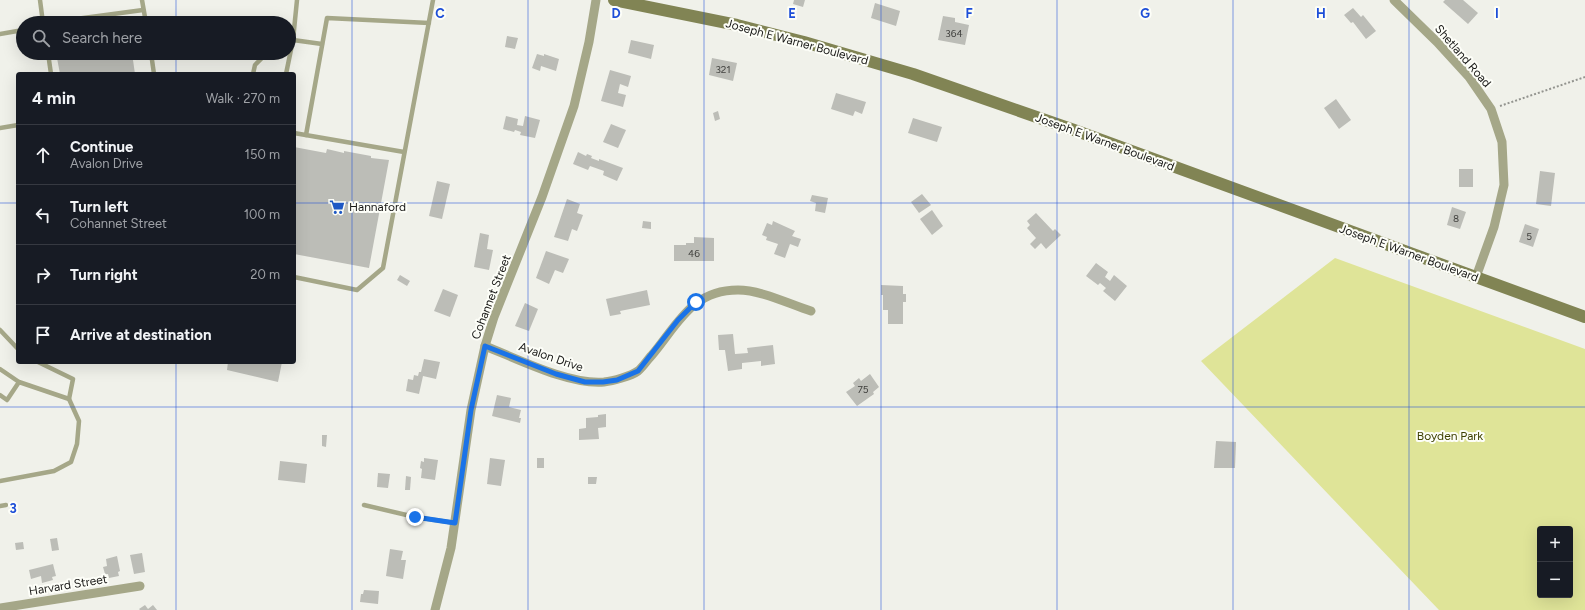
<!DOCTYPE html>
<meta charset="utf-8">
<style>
:root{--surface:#171b24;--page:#242831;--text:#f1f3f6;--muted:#9ea1a6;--line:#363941}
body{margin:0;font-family:Figtree,sans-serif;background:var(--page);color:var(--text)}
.controls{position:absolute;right:12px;bottom:12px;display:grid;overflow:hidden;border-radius:4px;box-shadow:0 4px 16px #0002}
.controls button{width:36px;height:36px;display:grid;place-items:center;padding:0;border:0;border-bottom:1px solid var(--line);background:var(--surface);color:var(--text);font:20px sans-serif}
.stop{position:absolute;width:12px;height:12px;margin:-9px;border:3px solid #1a73e8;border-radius:50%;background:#fff}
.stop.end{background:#1a73e8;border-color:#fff;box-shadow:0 1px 4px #0008}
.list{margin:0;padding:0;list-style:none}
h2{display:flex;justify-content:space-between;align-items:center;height:52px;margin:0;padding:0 16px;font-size:17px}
h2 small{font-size:13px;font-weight:400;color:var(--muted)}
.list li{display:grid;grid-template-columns:26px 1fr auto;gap:12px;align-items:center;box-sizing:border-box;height:60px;padding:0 16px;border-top:1px solid var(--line)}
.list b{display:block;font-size:15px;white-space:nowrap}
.list p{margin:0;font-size:13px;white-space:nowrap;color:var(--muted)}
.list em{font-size:13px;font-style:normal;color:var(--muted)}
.icon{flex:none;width:22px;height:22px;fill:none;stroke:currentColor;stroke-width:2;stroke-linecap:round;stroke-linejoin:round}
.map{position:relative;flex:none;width:1585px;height:610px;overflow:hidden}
.search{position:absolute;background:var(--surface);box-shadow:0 4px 16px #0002;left:16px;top:16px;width:280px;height:44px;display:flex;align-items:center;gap:10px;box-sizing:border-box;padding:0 14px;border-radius:22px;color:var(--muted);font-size:15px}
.panel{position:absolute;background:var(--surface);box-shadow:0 4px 16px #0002;left:16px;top:72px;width:280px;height:292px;border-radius:4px}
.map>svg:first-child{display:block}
</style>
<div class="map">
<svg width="1585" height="610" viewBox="0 0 1585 610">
<rect width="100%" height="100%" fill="#f0f1ea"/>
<path fill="#dfe498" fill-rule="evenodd" d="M 1335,258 L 1585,349 L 1585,610 L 1439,610 L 1201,361 ZM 1540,529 L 1570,529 L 1570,595 L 1540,595 Z"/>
<g fill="#bcbdb7">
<path d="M 794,0 L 805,0 L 803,7 L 793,4 Z"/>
<path d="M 1445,0 L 1463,0 L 1478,13 L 1468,24 L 1443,2 Z"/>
<path d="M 875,3 L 900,11 L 896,26 L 871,18 Z"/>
<path d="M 1353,8 L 1361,17 L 1363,15 L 1376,31 L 1366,39 L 1353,22 L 1351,23 L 1344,15 Z"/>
<path d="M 943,16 L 955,18 L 955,22 L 969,25 L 965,45 L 938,40 Z"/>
<path d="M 126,17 L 127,23 L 92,23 L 92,22 Z"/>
<path d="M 507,36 L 518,38 L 515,49 L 505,47 Z"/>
<path d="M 631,40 L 654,45 L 651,59 L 628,53 Z"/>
<path d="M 63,53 L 132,53 L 135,74 L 60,74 L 57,58 L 64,57 Z"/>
<path d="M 537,54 L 544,56 L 544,54 L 559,59 L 556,71 L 541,66 L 540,71 L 532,68 Z"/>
<path d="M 712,58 L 737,63 L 733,81 L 709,75 Z"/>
<path d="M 610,70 L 631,76 L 628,87 L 620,84 L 618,93 L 626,95 L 623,107 L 601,101 Z"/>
<path d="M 836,93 L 866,102 L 862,114 L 855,111 L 853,116 L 831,109 Z"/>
<path d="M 1336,99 L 1351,120 L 1339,129 L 1324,108 Z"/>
<path d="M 718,111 L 720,119 L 715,121 L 713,113 Z"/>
<path d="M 506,116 L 518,119 L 517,125 L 523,126 L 525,116 L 540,120 L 535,138 L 520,135 L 521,132 L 515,130 L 514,132 L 503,129 Z"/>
<path d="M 913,118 L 942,127 L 937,142 L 908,133 Z"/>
<path d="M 611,124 L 626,130 L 618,148 L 603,142 Z"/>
<path d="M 294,147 L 326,153 L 327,149 L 344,153 L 344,151 L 371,156 L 371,158 L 389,160 L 369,268 L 294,254 Z"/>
<path d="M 578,152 L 586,156 L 587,154 L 592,156 L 591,158 L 599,161 L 599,159 L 623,168 L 617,181 L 603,175 L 604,171 L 590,166 L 588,170 L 573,164 Z"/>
<rect x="1459" y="169" width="14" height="18"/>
<path d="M 1540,171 L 1555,173 L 1551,206 L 1536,204 Z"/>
<path d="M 437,181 L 450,184 L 442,219 L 429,216 Z"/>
<path d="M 922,194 L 931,205 L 919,213 L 911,202 Z"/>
<path d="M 812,195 L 828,198 L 825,213 L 815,211 L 816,203 L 810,201 Z"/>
<path d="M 567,199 L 580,204 L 577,213 L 583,215 L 577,231 L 572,229 L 568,241 L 554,237 Z"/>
<path d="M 1452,207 L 1466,212 L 1460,229 L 1447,225 Z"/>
<path d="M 932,210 L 943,226 L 932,235 L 920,219 Z"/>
<path d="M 1036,213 L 1053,231 L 1055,229 L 1061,235 L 1046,249 L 1041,243 L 1035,249 L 1030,244 L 1036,238 L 1027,228 L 1030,225 L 1027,221 Z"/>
<path d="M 643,221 L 651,222 L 651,229 L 642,228 Z"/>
<path d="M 773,221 L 795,231 L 792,236 L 801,239 L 798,247 L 790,244 L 785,258 L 774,254 L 778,244 L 766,240 L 767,237 L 762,235 L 767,223 L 772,225 Z"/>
<path d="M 1525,224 L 1539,229 L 1533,247 L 1519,242 Z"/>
<path d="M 480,233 L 489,235 L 487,249 L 493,250 L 489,270 L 474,267 Z"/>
<path d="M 694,237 L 714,238 L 714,261 L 674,261 L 674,245 L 686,245 L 686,243 L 694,243 Z"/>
<path d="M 546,251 L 569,259 L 563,273 L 555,270 L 549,284 L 536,278 Z"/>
<path d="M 1096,263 L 1108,272 L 1105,277 L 1110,281 L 1114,275 L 1127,286 L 1115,301 L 1103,291 L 1106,288 L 1100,283 L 1098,285 L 1086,276 Z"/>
<path d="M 400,275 L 410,281 L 407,286 L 397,280 Z"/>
<path d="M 881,285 L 903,286 L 903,294 L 906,294 L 906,302 L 903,302 L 903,324 L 888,324 L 888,310 L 883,310 L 883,295 L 881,295 Z"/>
<path d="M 443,289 L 458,295 L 450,317 L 434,311 Z"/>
<path d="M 647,290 L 650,305 L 620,311 L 621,314 L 610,316 L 606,299 Z"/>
<path d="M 525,303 L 538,309 L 529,331 L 515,326 Z"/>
<path d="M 733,334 L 735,354 L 748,353 L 747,348 L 773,345 L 775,364 L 761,366 L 761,361 L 742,363 L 742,369 L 728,371 L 725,350 L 719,350 L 718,335 Z"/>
<path d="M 424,359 L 440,362 L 436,379 L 423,376 L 419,394 L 406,391 L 408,379 L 413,380 L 414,375 L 418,376 L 419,372 L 421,372 Z"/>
<path d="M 228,362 L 282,362 L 278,382 L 227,370 Z"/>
<path d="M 870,374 L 879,387 L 873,392 L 874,394 L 857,406 L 846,392 L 855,386 L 853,383 L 859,378 L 861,381 Z"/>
<path d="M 497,395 L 511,398 L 509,407 L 521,410 L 519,418 L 521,418 L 520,423 L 492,416 Z"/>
<path d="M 606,414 L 606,427 L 598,428 L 599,439 L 579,440 L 579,429 L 586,428 L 586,418 L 598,417 L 598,415 Z"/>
<path d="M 322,435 L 327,435 L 326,447 L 322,446 Z"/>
<path d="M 1216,441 L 1236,442 L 1235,468 L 1214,468 Z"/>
<path d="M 424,458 L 438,460 L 435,480 L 421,478 L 422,469 L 420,468 L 421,461 L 424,462 Z"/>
<path d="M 490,458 L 505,460 L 501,486 L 487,484 Z"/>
<rect x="537" y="458" width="7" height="10"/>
<path d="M 280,461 L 307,464 L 305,483 L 278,480 Z"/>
<path d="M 378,473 L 390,474 L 388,488 L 377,487 Z"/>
<path d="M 406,476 L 411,477 L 410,490 L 405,490 Z"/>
<path d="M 588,477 L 597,477 L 596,484 L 588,484 Z"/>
<path d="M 57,538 L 59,550 L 52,551 L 50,539 Z"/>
<path d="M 23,542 L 24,549 L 16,550 L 15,543 Z"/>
<path d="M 390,549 L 403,551 L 401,560 L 406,560 L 403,579 L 386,576 Z"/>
<path d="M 142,553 L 145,572 L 134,574 L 130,555 Z"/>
<path d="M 117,556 L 120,571 L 118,572 L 119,576 L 109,578 L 108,574 L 105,574 L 103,567 L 107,566 L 106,559 Z"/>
<path d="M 53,564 L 56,576 L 52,577 L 53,580 L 42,583 L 41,576 L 31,579 L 29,570 Z"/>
<path d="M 364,590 L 379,591 L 378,604 L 360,602 L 361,594 L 363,594 Z"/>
<path d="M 145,605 L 148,609 L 153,605 L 157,610 L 140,610 L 139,609 Z"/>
</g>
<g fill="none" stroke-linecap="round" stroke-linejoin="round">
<path stroke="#93948f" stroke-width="2" stroke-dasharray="2 2" stroke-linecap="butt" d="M 1500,106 L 1585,77"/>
<g stroke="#a5a788" stroke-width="4.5">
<path d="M 40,0 L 43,23"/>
<path d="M 142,0 L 146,23"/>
<path d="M 46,23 L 143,10"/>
<path d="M 0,34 L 23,30"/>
<path d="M 289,41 L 293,40 L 322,44"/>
<path d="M 48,53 L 51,74"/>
<path d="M 151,53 L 154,74"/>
<path d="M 253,74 L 255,65 L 267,53"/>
<path d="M 286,74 L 293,40 L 297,0"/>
<path d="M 0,128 L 18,125"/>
<path d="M 294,133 L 404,152"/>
<path d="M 306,135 L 327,18 L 429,23"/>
<path d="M 294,277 L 357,290 L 383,268 L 433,0"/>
<path d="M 0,330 L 18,349"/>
<path d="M 0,369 L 19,382 L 69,399"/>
<path d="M 0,395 L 7,400 L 19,382"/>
<path d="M 0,481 L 54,471 L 71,462 L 77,444 L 79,421 L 69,399 L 73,379 L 38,362"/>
<path d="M 364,505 L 415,517 L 455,523"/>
<path d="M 0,506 L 6,505"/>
</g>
<g stroke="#a5a788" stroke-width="9">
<path d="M 1394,0 L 1437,42 L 1469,77 L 1491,109 L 1502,142 L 1504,185 L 1494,227 L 1476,277"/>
<path d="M 485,346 C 518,359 569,385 604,382 C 613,381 631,376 638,371 C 643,367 648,359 652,355 C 678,324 692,290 738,290 C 761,290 789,304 811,311"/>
<path d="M 0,608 L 140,586"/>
<path d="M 435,610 L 451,548 L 471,410 L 485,346 L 494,317 L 542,197 L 574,106 L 589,42 L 596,0"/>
</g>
<path stroke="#818454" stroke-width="12" d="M 614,0 L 737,25 L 804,42 L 913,74 L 1074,130 L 1585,317"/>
</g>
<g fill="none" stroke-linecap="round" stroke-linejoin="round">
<path stroke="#1a73e8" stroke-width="5" d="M 415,517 L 455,523 L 471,410 L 485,346 L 556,374 L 585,382 L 603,382 L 617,380 L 638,371 L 678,320 L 696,302"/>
</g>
<path fill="none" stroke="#1d4ed8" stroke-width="1" stroke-opacity="0.55" d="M 176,0 L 176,23M 352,0 L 352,610M 528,0 L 528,610M 704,0 L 704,610M 881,0 L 881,610M 1057,0 L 1057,610M 1233,0 L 1233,610M 1409,0 L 1409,610M 176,53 L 176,74M 0,203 L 18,203M 294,203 L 1585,203M 176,362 L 176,610M 0,407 L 1585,407"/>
<defs>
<g id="supermarket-bare" transform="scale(1.2)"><path d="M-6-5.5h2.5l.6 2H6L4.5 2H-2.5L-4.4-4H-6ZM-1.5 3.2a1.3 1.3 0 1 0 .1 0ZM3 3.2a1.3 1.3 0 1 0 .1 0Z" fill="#1e58c4" stroke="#fdfef8" stroke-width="2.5" paint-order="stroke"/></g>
</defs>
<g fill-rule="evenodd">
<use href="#supermarket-bare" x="337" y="207"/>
</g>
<g text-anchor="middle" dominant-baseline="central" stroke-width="4" stroke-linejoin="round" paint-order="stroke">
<g font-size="10" fill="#41413e">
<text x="954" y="33">364</text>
<text x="723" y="69">321</text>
<text x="1456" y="218">8</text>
<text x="1529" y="236">5</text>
<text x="694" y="253">46</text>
<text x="863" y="389">75</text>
</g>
<g font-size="12" fill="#181816" stroke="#fdfef8">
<text transform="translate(797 42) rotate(15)">Joseph E Warner Boulevard</text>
<text transform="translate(1463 56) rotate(49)">Shetland Road</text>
<text transform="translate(1105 142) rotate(20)">Joseph E Warner Boulevard</text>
<text transform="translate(1409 253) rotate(20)">Joseph E Warner Boulevard</text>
<text transform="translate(491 297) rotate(-69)">Cohannet Street</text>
<text transform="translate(551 357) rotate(19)">Avalon Drive</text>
<text transform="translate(68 585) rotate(-9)">Harvard Street</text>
</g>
<g font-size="12" fill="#181816" stroke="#fdfef8" text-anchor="start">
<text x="349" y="207">Hannaford</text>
</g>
<g font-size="12" fill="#3e4002" stroke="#fdfef8">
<text x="1450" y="436">Boyden Park</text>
</g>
</g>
<g font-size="13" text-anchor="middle" font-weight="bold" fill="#1d4ed8" stroke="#fdfef8" stroke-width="4" stroke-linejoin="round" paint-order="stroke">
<text x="440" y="18">C</text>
<text x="616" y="18">D</text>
<text x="792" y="18">E</text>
<text x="969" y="18">F</text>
<text x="1145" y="18">G</text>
<text x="1321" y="18">H</text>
<text x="1497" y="18">I</text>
<text x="13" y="513">3</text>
</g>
</svg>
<div class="controls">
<button>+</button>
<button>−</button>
</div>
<div class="stop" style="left:696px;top:302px"></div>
<div class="stop end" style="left:415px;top:517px"></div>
<div class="search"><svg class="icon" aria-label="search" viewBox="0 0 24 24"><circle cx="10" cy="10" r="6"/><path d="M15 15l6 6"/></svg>Search here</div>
<section class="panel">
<h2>4 min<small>Walk · 270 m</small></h2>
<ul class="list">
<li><svg class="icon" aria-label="ahead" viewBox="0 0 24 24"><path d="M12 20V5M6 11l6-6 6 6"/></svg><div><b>Continue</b><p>Avalon Drive</p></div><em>150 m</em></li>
<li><svg class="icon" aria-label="left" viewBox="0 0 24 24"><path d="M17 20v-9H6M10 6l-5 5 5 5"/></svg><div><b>Turn left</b><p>Cohannet Street</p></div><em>100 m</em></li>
<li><svg class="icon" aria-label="right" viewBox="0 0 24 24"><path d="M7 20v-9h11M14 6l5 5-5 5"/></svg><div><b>Turn right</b></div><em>20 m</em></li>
<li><svg class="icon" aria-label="arrive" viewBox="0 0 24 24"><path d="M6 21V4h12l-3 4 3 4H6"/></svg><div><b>Arrive at destination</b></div></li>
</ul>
</section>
</div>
